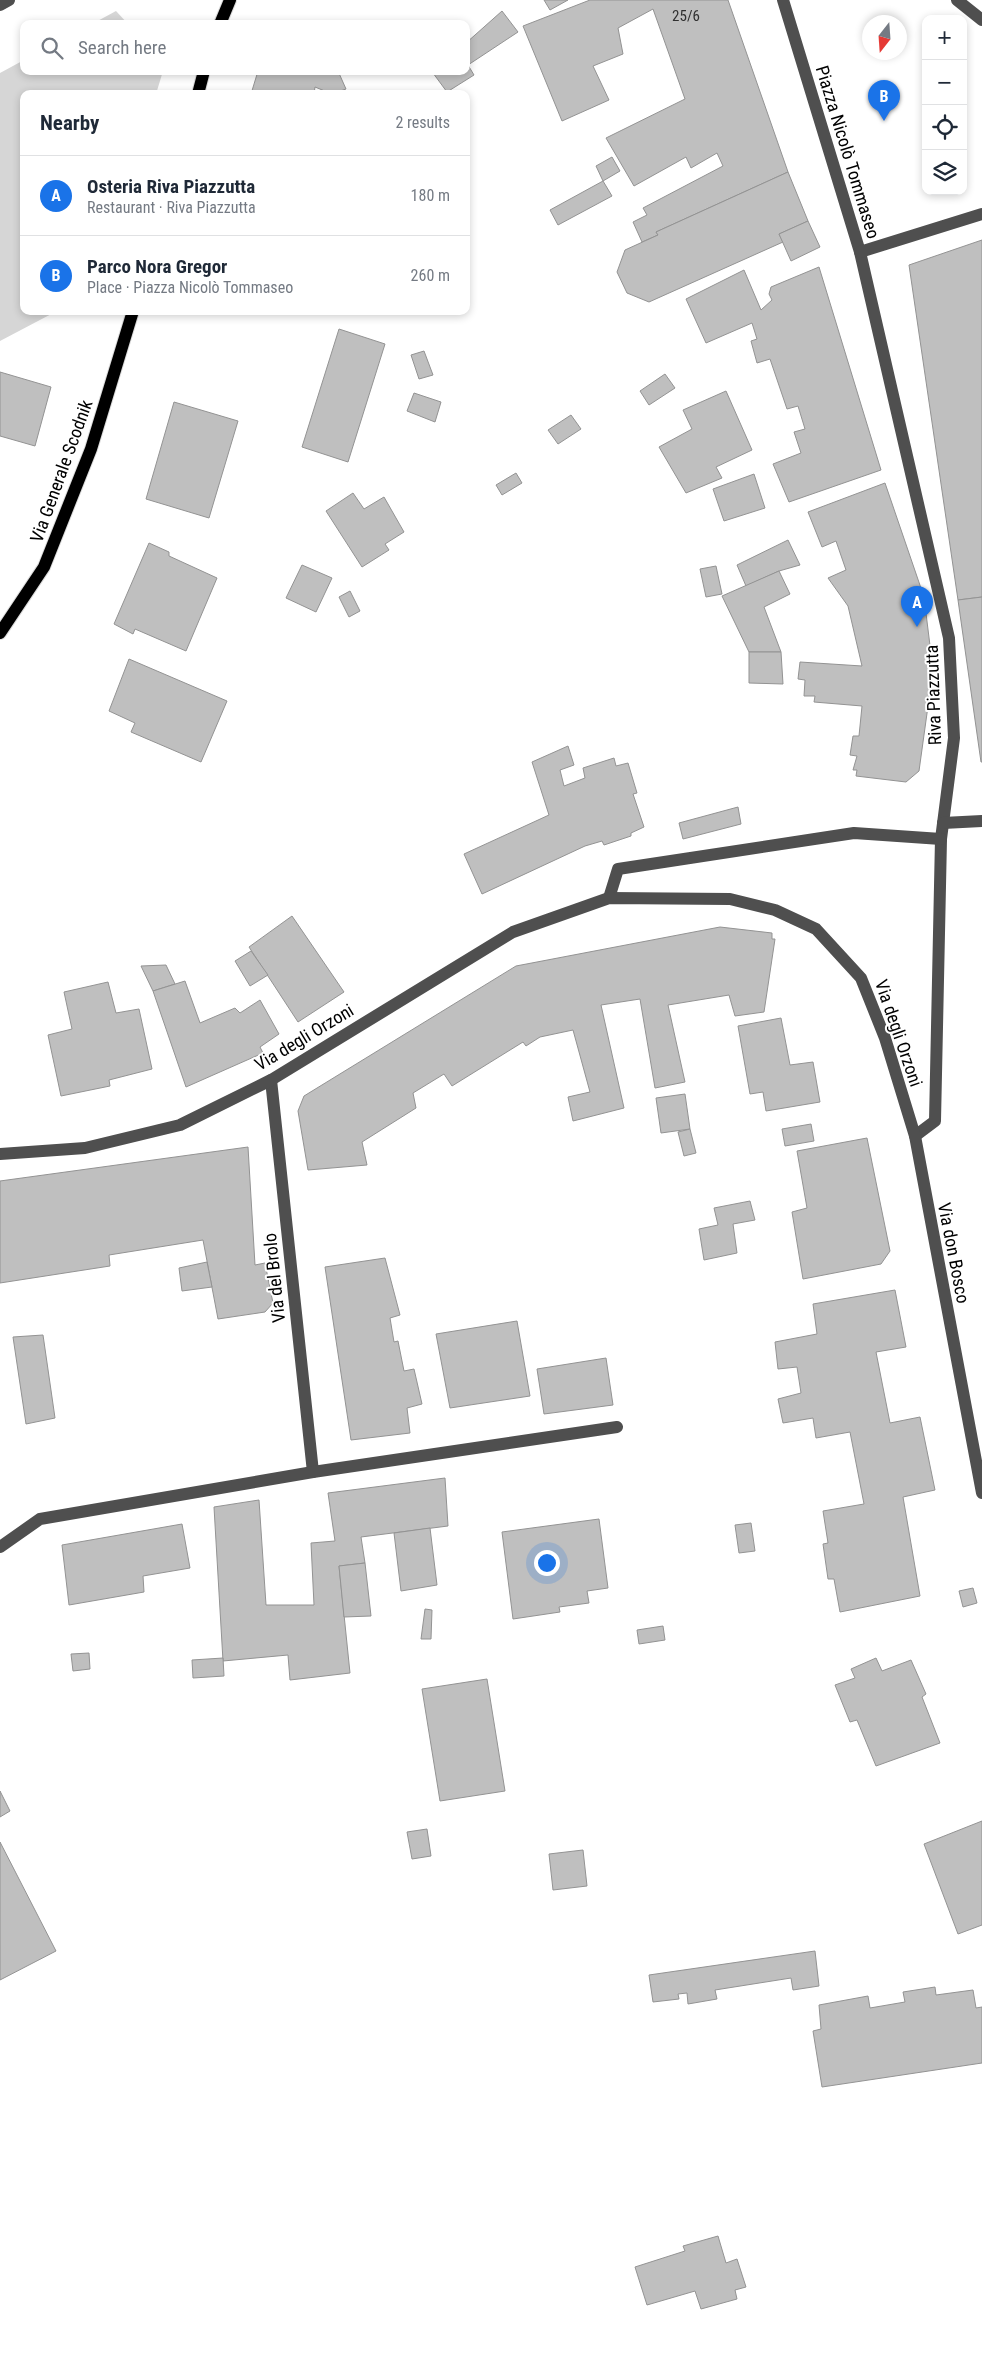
<!DOCTYPE html>
<meta charset="utf-8">
<style>
:root{--surface:#fff;--page:#f6f6f7;--text:#1f2937;--muted:#747a83;--line:#e0e1e3;--accent:#1a73e8}
body{margin:0;font-family:"Roboto Condensed",sans-serif;background:var(--page);color:var(--text)}
.controls{position:absolute;right:15px;top:15px;display:grid;overflow:hidden;border-radius:10px;box-shadow:0 2px 8px #0003}
.controls button{width:45px;height:45px;display:grid;place-items:center;padding:0;border:0;border-bottom:1px solid var(--line);background:var(--surface);color:var(--text);font:25px sans-serif}
.compass{position:absolute;left:862px;top:15px;width:45px;height:45px;border-radius:50%;background:var(--surface);box-shadow:0 2px 8px #0003;rotate:197deg}
.you{position:absolute;left:546px;top:1562px;width:18px;height:18px;margin:-12px;border:4px solid #fff;border-radius:50%;background:#1a73e8;box-shadow:0 0 0 8px #1a73e833}
.badge{display:grid;place-items:center;width:32px;height:32px;border-radius:50%;background:var(--accent);color:#fff;font-size:16px;font-weight:700}
.pin{position:absolute;translate:-50% -41px;filter:drop-shadow(0 1px 2px #0008)}
.pin::after{content:'';position:absolute;top:26px;width:18px;height:15px;background:inherit;clip-path:polygon(0 0,100% 0,50% 100%)}
.list{margin:0;padding:0;list-style:none}
h2{display:flex;justify-content:space-between;align-items:center;height:65px;margin:0;padding:0 20px;font-size:21px}
h2 small{font-size:16px;font-weight:400;color:var(--muted)}
.list li{display:grid;grid-template-columns:32px 1fr auto;gap:15px;align-items:center;box-sizing:border-box;height:80px;padding:0 20px;border-top:1px solid var(--line)}
.list b{display:block;font-size:19px;white-space:nowrap}
.list p{margin:0;font-size:16px;white-space:nowrap;color:var(--muted)}
.list em{font-size:16px;font-style:normal;color:var(--muted)}
.icon{flex:none;width:28px;height:28px;fill:none;stroke:currentColor;stroke-width:2;stroke-linecap:round;stroke-linejoin:round}
.map{position:relative;flex:none;width:982px;height:2379px;overflow:hidden}
.search{position:absolute;background:var(--surface);box-shadow:0 2px 8px #0003;left:20px;top:20px;width:450px;height:55px;display:flex;align-items:center;gap:12px;box-sizing:border-box;padding:0 18px;border-radius:10px;color:var(--muted);font-size:19px}
.panel{position:absolute;background:var(--surface);box-shadow:0 2px 8px #0003;left:20px;top:90px;width:450px;height:225px;border-radius:10px}
.map>svg:first-child{display:block}
</style>
<div class="map">
<svg width="982" height="2379" viewBox="0 0 982 2379">
<rect width="100%" height="100%" fill="#fff"/>
<g fill="#d6d6d6">
<path d="M 116,11 L 128,24 L 92,24 Z"/>
<path d="M 24,60 L 24,71 L 163,71 L 156,94 L 24,94 L 24,311 L 57,311 L 0,341 L 0,73 Z"/>
</g>
<g fill="#bfbfbf" stroke="#939393">
<path d="M 544,0 L 568,0 L 550,10 Z"/>
<path d="M 590,0 L 728,0 L 788,172 L 656,232 L 658,235 L 642,242 L 633,222 L 647,215 L 643,208 L 723,166 L 717,153 L 691,168 L 686,157 L 634,186 L 606,138 L 685,99 L 653,9 L 618,28 L 623,54 L 593,66 L 609,100 L 562,121 L 523,26 Z"/>
<path d="M 502,11 L 518,32 L 468,65 L 474,75 L 447,92 L 433,73 L 466,71 L 466,43 Z"/>
<path d="M 258,71 L 338,71 L 346,89 L 332,94 L 315,87 L 314,94 L 251,94 Z"/>
<path d="M 612,157 L 620,171 L 603,181 L 596,166 Z"/>
<path d="M 788,172 L 808,221 L 779,234 L 783,242 L 649,302 L 627,293 L 617,272 L 625,250 L 658,235 L 656,232 Z"/>
<path d="M 603,181 L 612,196 L 558,225 L 550,210 Z"/>
<path d="M 808,221 L 820,247 L 791,261 L 779,234 Z"/>
<path d="M 982,240 L 982,597 L 958,600 L 909,265 Z"/>
<path d="M 819,267 L 881,470 L 789,502 L 773,464 L 801,453 L 794,432 L 805,429 L 798,406 L 787,409 L 770,359 L 757,363 L 751,341 L 757,339 L 752,323 L 706,343 L 686,299 L 744,270 L 761,310 L 772,300 L 769,294 L 771,287 Z"/>
<path d="M 339,329 L 385,344 L 348,462 L 302,447 Z"/>
<path d="M 424,351 L 433,375 L 419,379 L 411,355 Z"/>
<path d="M 0,372 L 51,387 L 35,446 L 0,436 Z"/>
<path d="M 665,374 L 675,388 L 649,405 L 640,391 Z"/>
<path d="M 726,391 L 752,450 L 716,467 L 722,478 L 686,493 L 659,447 L 692,429 L 683,410 Z"/>
<path d="M 414,393 L 441,402 L 435,422 L 407,411 Z"/>
<path d="M 174,402 L 238,421 L 209,518 L 146,499 Z"/>
<path d="M 571,415 L 581,429 L 558,444 L 548,430 Z"/>
<path d="M 516,473 L 522,483 L 502,495 L 496,485 Z"/>
<path d="M 754,474 L 765,508 L 724,521 L 713,489 Z"/>
<path d="M 885,483 L 924,597 L 933,670 L 919,771 L 906,782 L 856,776 L 857,770 L 853,770 L 857,756 L 850,755 L 853,736 L 859,736 L 862,706 L 814,702 L 815,696 L 804,696 L 805,680 L 798,679 L 800,662 L 862,666 L 848,606 L 828,578 L 846,570 L 836,541 L 822,547 L 808,512 Z"/>
<path d="M 353,493 L 364,509 L 384,497 L 404,532 L 385,544 L 389,550 L 362,567 L 326,511 Z"/>
<path d="M 788,540 L 800,565 L 779,571 L 746,586 L 737,565 Z"/>
<path d="M 149,543 L 169,552 L 169,556 L 217,578 L 186,651 L 135,629 L 133,634 L 114,624 Z"/>
<path d="M 302,565 L 332,578 L 316,612 L 286,598 Z"/>
<path d="M 716,566 L 722,594 L 706,597 L 700,569 Z"/>
<path d="M 779,571 L 790,594 L 764,607 L 781,652 L 749,652 L 722,596 Z"/>
<path d="M 350,591 L 360,611 L 349,617 L 339,597 Z"/>
<path d="M 982,597 L 982,762 L 981,762 L 958,600 Z"/>
<path d="M 749,652 L 781,652 L 783,684 L 749,683 Z"/>
<path d="M 129,659 L 227,701 L 201,762 L 131,732 L 135,723 L 109,711 Z"/>
<path d="M 568,746 L 574,765 L 560,770 L 564,786 L 585,778 L 583,768 L 614,758 L 616,766 L 628,763 L 637,793 L 633,794 L 644,827 L 631,833 L 631,836 L 604,845 L 602,841 L 585,846 L 482,894 L 464,854 L 549,815 L 532,762 Z"/>
<path d="M 738,807 L 741,824 L 683,839 L 679,823 Z"/>
<path d="M 292,916 L 344,992 L 298,1022 L 249,947 Z"/>
<path d="M 720,927 L 772,933 L 772,939 L 775,939 L 764,1012 L 735,1016 L 729,995 L 668,1005 L 685,1082 L 655,1088 L 640,999 L 601,1005 L 624,1108 L 573,1121 L 568,1097 L 590,1092 L 573,1030 L 540,1037 L 526,1046 L 523,1042 L 452,1086 L 444,1074 L 413,1093 L 416,1108 L 362,1142 L 367,1165 L 308,1170 L 298,1111 L 304,1096 L 516,966 Z"/>
<path d="M 251,951 L 268,975 L 250,986 L 235,961 Z"/>
<path d="M 166,965 L 175,984 L 153,991 L 141,966 Z"/>
<path d="M 185,981 L 200,1023 L 235,1008 L 240,1013 L 260,1000 L 279,1034 L 260,1047 L 263,1053 L 186,1087 L 153,991 Z"/>
<path d="M 108,982 L 116,1013 L 139,1009 L 152,1069 L 109,1080 L 110,1086 L 61,1096 L 48,1035 L 72,1029 L 64,992 Z"/>
<path d="M 781,1018 L 790,1065 L 813,1062 L 820,1102 L 766,1111 L 763,1092 L 750,1094 L 738,1026 Z"/>
<path d="M 685,1094 L 690,1129 L 661,1133 L 656,1098 Z"/>
<path d="M 811,1124 L 814,1141 L 785,1146 L 782,1129 Z"/>
<path d="M 690,1129 L 696,1153 L 684,1156 L 678,1132 Z"/>
<path d="M 867,1138 L 890,1251 L 881,1264 L 803,1279 L 792,1212 L 807,1208 L 797,1151 Z"/>
<path d="M 248,1147 L 255,1265 L 265,1263 L 273,1303 L 265,1312 L 218,1319 L 203,1240 L 109,1255 L 110,1266 L 0,1283 L 0,1181 Z"/>
<path d="M 750,1201 L 755,1220 L 733,1224 L 737,1253 L 704,1260 L 699,1229 L 718,1225 L 714,1208 Z"/>
<path d="M 385,1258 L 400,1315 L 390,1318 L 394,1342 L 398,1341 L 404,1371 L 414,1369 L 422,1404 L 407,1408 L 410,1433 L 351,1440 L 325,1267 Z"/>
<path d="M 207,1262 L 212,1287 L 182,1291 L 179,1268 Z"/>
<path d="M 895,1290 L 906,1347 L 876,1352 L 890,1423 L 920,1417 L 935,1490 L 903,1497 L 920,1596 L 840,1612 L 834,1579 L 828,1579 L 823,1544 L 828,1543 L 823,1511 L 864,1504 L 850,1432 L 816,1438 L 813,1418 L 783,1423 L 778,1399 L 801,1393 L 797,1367 L 778,1369 L 775,1342 L 817,1334 L 813,1304 Z"/>
<path d="M 517,1321 L 530,1396 L 450,1408 L 436,1334 Z"/>
<path d="M 43,1335 L 55,1418 L 26,1424 L 13,1337 Z"/>
<path d="M 606,1358 L 613,1405 L 544,1414 L 537,1369 Z"/>
<path d="M 445,1478 L 448,1526 L 361,1537 L 365,1563 L 339,1566 L 350,1673 L 290,1680 L 288,1655 L 223,1661 L 214,1507 L 259,1500 L 266,1605 L 314,1605 L 311,1543 L 335,1541 L 328,1493 Z"/>
<path d="M 599,1519 L 608,1588 L 587,1591 L 589,1603 L 559,1607 L 560,1612 L 513,1619 L 502,1532 Z"/>
<path d="M 751,1523 L 755,1551 L 739,1553 L 735,1525 Z"/>
<path d="M 182,1524 L 190,1568 L 143,1576 L 144,1592 L 69,1605 L 62,1545 Z"/>
<path d="M 430,1528 L 437,1585 L 401,1591 L 394,1533 Z"/>
<path d="M 365,1563 L 371,1616 L 344,1617 L 339,1566 Z"/>
<path d="M 973,1588 L 977,1603 L 963,1607 L 959,1591 Z"/>
<path d="M 425,1609 L 432,1610 L 431,1639 L 421,1639 Z"/>
<path d="M 663,1626 L 665,1640 L 639,1644 L 637,1630 Z"/>
<path d="M 89,1653 L 90,1669 L 73,1671 L 71,1654 Z"/>
<path d="M 223,1658 L 224,1676 L 193,1678 L 192,1660 Z"/>
<path d="M 876,1658 L 882,1671 L 911,1660 L 926,1694 L 922,1697 L 940,1743 L 876,1766 L 857,1720 L 850,1722 L 835,1685 L 855,1678 L 851,1669 Z"/>
<path d="M 487,1679 L 505,1791 L 440,1801 L 422,1689 Z"/>
<path d="M 0,1791 L 10,1811 L 0,1817 Z"/>
<path d="M 982,1821 L 982,1925 L 958,1934 L 924,1844 Z"/>
<path d="M 427,1829 L 431,1856 L 412,1859 L 407,1832 Z"/>
<path d="M 0,1842 L 56,1951 L 0,1980 Z"/>
<path d="M 583,1850 L 587,1886 L 553,1890 L 549,1854 Z"/>
<path d="M 815,1951 L 819,1986 L 793,1990 L 791,1978 L 715,1990 L 717,1999 L 688,2004 L 687,1993 L 678,1994 L 679,1999 L 653,2002 L 649,1975 Z"/>
<path d="M 935,1987 L 936,1995 L 973,1990 L 976,2008 L 982,2007 L 982,2063 L 822,2087 L 813,2031 L 821,2029 L 819,2005 L 868,1996 L 870,2008 L 905,2002 L 903,1992 Z"/>
<path d="M 718,2236 L 726,2263 L 737,2259 L 746,2287 L 735,2290 L 737,2299 L 701,2309 L 695,2291 L 647,2305 L 635,2267 L 685,2251 L 683,2246 Z"/>
</g>
<g fill="none" stroke-linecap="round" stroke-linejoin="round">
<g stroke="#dbdbdb" stroke-width="14">
<g id="major">
<path d="M 220,24 L 230,0"/>
<path d="M 198,94 L 204,71"/>
<path d="M 0,633 L 44,567 L 91,449 L 133,311"/>
</g>
</g>
<g stroke="#4f4f4f" stroke-width="12">
<path d="M 783,0 L 860,252 L 949,638 L 954,738 L 941,839 L 935,1121 L 915,1136"/>
<path d="M 957,0 L 982,20"/>
<path d="M 0,5 L 9,0"/>
<path d="M 860,252 L 982,214"/>
<path d="M 943,823 L 982,821"/>
<path d="M 609,898 L 618,869 L 854,833 L 941,839"/>
<path d="M 271,1080 L 313,1472"/>
<path d="M 0,1154 L 85,1148 L 180,1125 L 271,1080 L 513,932 L 609,898 L 730,899 L 775,910 L 816,929 L 861,978 L 885,1038 L 915,1136 L 982,1493"/>
<path d="M 0,1547 L 40,1519 L 313,1472 L 617,1427"/>
</g>
<use href="#major" stroke="#000" stroke-width="12"/>
</g>
<g text-anchor="middle" dominant-baseline="central" stroke-width="4" stroke-linejoin="round" paint-order="stroke">
<g font-size="15" fill="#303030">
<text x="686" y="16">25/6</text>
</g>
<g font-size="18" fill="#000" stroke="#fff">
<text transform="translate(848 152) rotate(73)">Piazza Nicolò Tommaseo</text>
<text transform="translate(61 471) rotate(-70)">Via Generale Scodnik</text>
<text transform="translate(933 695) rotate(-92)">Riva Piazzutta</text>
<text transform="translate(899 1033) rotate(71)">Via degli Orzoni</text>
<text transform="translate(304 1037) rotate(-31)">Via degli Orzoni</text>
<text transform="translate(954 1253) rotate(79)">Via don Bosco</text>
<text transform="translate(274 1278) rotate(-96)">Via del Brolo</text>
</g>
</g>
</svg>
<div class="controls">
<button>+</button>
<button>−</button>
<button><svg class="icon" aria-label="locate" viewBox="0 0 24 24"><circle cx="12" cy="12" r="6"/><path d="M12 2v4M12 18v4M2 12h4M18 12h4"/></svg></button>
<button><svg class="icon" aria-label="layers" viewBox="0 0 24 24"><path d="M12 4l9 5-9 5-9-5zM3 14l9 5 9-5"/></svg></button>
</div>
<svg class="compass" viewBox="-18 -18 36 36"><path d="M0-13l5 13h-10z" fill="#e53935"/><path d="M0 13l5-13h-10z" fill="#747a83"/></svg>
<div class="you"></div>
<div class="pin badge" style="left:917px;top:627px">A</div>
<div class="pin badge" style="left:884px;top:121px">B</div>
<div class="search"><svg class="icon" aria-label="search" viewBox="0 0 24 24"><circle cx="10" cy="10" r="6"/><path d="M15 15l6 6"/></svg>Search here</div>
<section class="panel">
<h2>Nearby<small>2 results</small></h2>
<ul class="list">
<li><span class="badge">A</span><div><b>Osteria Riva Piazzutta</b><p>Restaurant · Riva Piazzutta</p></div><em>180 m</em></li>
<li><span class="badge">B</span><div><b>Parco Nora Gregor</b><p>Place · Piazza Nicolò Tommaseo</p></div><em>260 m</em></li>
</ul>
</section>
</div>
